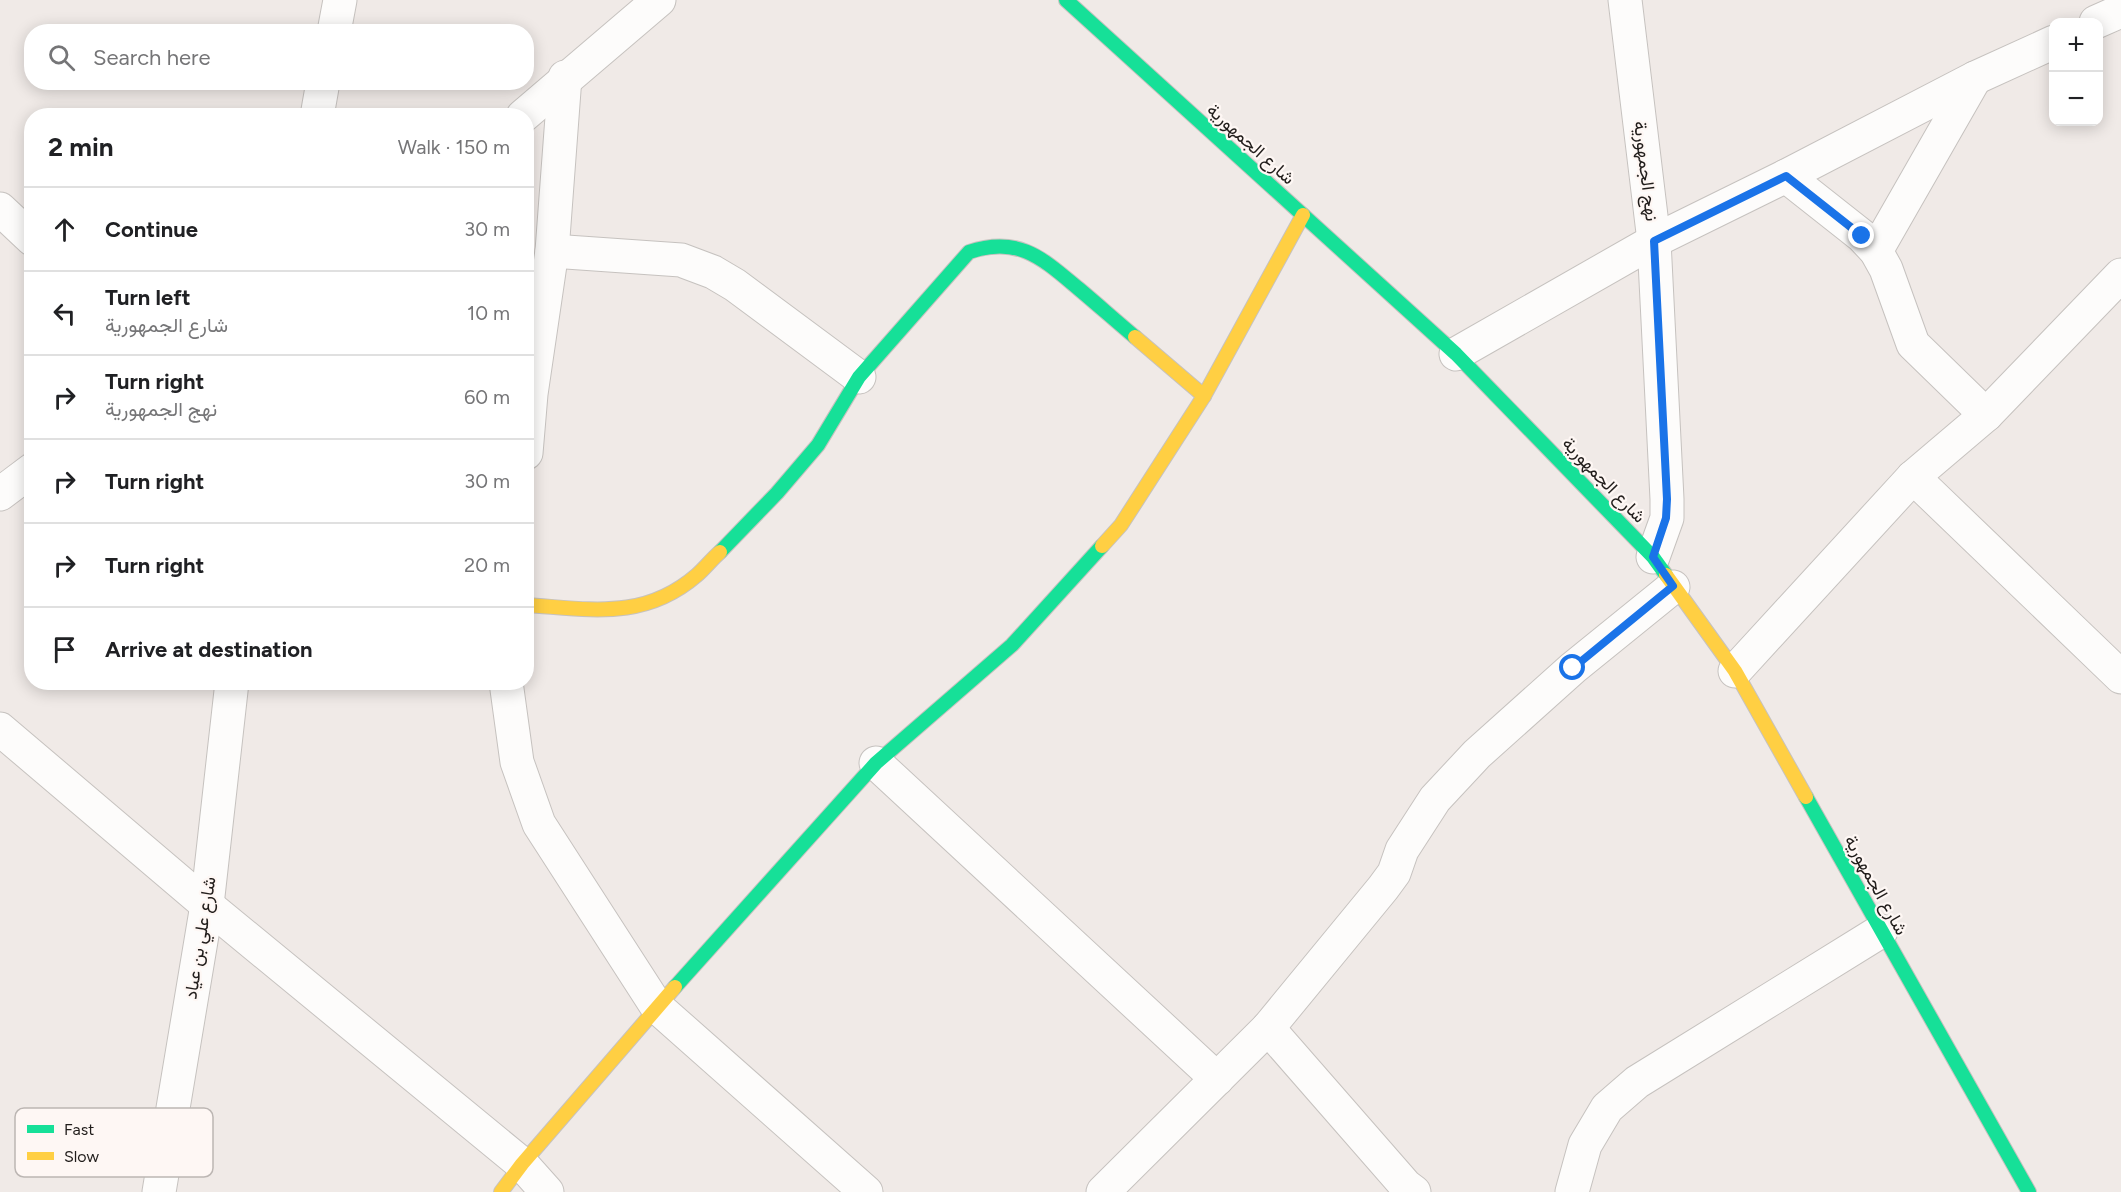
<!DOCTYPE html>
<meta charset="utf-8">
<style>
:root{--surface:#fff;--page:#f6f6f6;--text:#202124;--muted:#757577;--line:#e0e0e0}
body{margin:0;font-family:Figtree,Vazirmatn,sans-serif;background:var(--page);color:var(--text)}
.controls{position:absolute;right:18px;top:18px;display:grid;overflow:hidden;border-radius:12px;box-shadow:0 3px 15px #0003}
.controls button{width:54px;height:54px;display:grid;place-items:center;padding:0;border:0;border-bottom:2px solid var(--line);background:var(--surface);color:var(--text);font:30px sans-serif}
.stop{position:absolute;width:18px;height:18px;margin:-14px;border:4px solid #1a73e8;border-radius:50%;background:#fff}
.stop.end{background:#1a73e8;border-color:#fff;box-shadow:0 2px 6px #0008}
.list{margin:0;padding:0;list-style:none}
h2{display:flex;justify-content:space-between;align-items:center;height:78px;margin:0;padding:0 24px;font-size:26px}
h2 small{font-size:20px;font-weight:400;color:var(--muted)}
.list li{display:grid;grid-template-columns:39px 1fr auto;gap:18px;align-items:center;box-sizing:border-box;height:84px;padding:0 24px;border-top:2px solid var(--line)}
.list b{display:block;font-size:22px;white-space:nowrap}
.list p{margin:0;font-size:20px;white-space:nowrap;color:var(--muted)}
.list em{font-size:20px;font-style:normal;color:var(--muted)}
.icon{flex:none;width:33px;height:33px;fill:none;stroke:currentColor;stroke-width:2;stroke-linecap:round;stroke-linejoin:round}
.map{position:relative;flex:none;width:2121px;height:1192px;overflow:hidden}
.search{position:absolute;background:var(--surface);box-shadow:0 3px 15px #0003;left:24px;top:24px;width:510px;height:66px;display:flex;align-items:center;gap:15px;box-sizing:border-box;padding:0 21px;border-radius:24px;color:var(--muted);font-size:22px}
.panel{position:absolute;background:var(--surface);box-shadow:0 3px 15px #0003;left:24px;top:108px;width:510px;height:582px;border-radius:24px}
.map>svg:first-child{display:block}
</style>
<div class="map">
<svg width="2121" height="1192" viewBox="0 0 2121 1192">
<rect width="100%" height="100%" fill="#f0eae7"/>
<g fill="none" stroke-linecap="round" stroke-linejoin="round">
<g stroke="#c6c2bf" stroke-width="35">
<g id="street">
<path d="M 1625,0 L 1654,241 L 1667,499 L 1667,518 L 1653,557"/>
<path d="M 2096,22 L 2121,11"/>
<path d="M 334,32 L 340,0"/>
<path d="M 317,116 L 323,82"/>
<path d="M 523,116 L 659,0"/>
<path d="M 1786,176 L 1862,236 L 1876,251 L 1886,269 L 1913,344 L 1986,415"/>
<path d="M 0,209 L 32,239"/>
<path d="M 552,251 L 681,260 L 713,272 L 735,285 L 859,377"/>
<path d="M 1876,251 L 1975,78"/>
<path d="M 1456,354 L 1654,241 L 1786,176 L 1975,78 L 2054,42"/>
<path d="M 526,453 L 531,394 L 552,251 L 565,77"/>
<path d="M 1913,477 L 2121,677"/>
<path d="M 0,494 L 32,470"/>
<path d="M 1735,671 L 1913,477 L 1986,415 L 2121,275"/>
<path d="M 506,682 L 517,762 L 539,824 L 657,1007 L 866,1192"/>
<path d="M 0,729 L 207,905 L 522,1164 L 547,1192"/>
<path d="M 876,763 L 1217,1079"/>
<path d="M 1268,1028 L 1406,1186 L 1414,1192"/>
<path d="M 159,1192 L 207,905 L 232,682"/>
<path d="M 1103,1192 L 1268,1028 L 1383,888 L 1394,873 L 1402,850 L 1435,799 L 1477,754 L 1573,668 L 1673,587"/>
<path d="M 1572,1192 L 1585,1145 L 1607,1108 L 1637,1082 L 1881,931"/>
</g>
</g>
<g stroke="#c6c2bf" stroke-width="16">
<g id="fast">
<path d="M 1066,0 L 1456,354 L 1653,557 L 1666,575"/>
<path d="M 720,552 L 777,493 L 818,445 L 859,377 L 969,252 C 1019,235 1043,259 1079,289 C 1098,305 1116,321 1135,337"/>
<path d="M 1806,797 L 2029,1192"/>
<path d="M 675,987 L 876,763 L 1012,645 L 1102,546"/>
</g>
</g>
<g stroke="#c6c2bf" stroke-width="16">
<g id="slow">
<path d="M 1135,337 L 1204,396"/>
<path d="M 1102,546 L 1121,525 L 1204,396 L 1303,215"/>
<path d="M 1666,575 L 1735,671 L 1806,797"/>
<path d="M 526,605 C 590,609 644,621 697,575 C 705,568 712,559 720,552"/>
<path d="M 501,1192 L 522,1164 L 675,987"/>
</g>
</g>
<use href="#street" stroke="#fdfcfb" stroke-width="33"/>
<use href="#fast" stroke="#16e098" stroke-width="14"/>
<use href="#slow" stroke="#ffcf43" stroke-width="14"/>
</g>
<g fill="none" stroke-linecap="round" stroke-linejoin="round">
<path stroke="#1a73e8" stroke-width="8" d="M 1573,668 L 1673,586 L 1653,557 L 1666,518 L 1667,499 L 1654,241 L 1786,176 L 1862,236"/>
</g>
<g text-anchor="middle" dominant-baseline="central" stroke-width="4.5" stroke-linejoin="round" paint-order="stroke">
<g font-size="18" fill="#211d1b" stroke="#fef7f4">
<text transform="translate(1251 144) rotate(42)">شارع الجمهورية</text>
<text transform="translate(1646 171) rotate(83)">نهج الجمهورية</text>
<text transform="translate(1604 480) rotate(46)">شارع الجمهورية</text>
<text transform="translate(1876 885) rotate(61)">شارع الجمهورية</text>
<text transform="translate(200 938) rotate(-81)">شارع علي بن عياد</text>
</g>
</g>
<rect x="15" y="1108" width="198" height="69" rx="9" fill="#fef7f4" stroke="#bcb6b3" stroke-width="1.5"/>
<rect x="27" y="1125" width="27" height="8" fill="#16e098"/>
<rect x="27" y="1152" width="27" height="8" fill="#ffcf43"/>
<g font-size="16" fill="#211d1b">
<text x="64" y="1135">Fast</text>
<text x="64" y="1162">Slow</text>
</g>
</svg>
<div class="controls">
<button>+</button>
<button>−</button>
</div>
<div class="stop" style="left:1573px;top:668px"></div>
<div class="stop end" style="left:1862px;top:236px"></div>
<div class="search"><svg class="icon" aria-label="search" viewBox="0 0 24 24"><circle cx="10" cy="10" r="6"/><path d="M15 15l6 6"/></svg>Search here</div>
<section class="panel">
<h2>2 min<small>Walk · 150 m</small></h2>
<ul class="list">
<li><svg class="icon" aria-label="ahead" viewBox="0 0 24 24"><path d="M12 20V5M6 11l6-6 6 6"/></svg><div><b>Continue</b></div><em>30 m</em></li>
<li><svg class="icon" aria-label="left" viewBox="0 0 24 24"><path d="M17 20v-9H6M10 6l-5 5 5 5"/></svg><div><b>Turn left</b><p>شارع الجمهورية</p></div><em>10 m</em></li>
<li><svg class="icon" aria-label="right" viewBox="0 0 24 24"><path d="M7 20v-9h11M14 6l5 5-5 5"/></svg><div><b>Turn right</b><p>نهج الجمهورية</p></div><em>60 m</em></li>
<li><svg class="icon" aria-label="right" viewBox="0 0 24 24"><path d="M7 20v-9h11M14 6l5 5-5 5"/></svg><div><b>Turn right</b></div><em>30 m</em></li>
<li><svg class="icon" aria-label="right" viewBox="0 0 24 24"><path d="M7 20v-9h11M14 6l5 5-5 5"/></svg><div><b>Turn right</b></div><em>20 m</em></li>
<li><svg class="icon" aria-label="arrive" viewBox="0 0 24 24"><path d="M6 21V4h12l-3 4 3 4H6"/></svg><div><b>Arrive at destination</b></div></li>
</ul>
</section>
</div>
